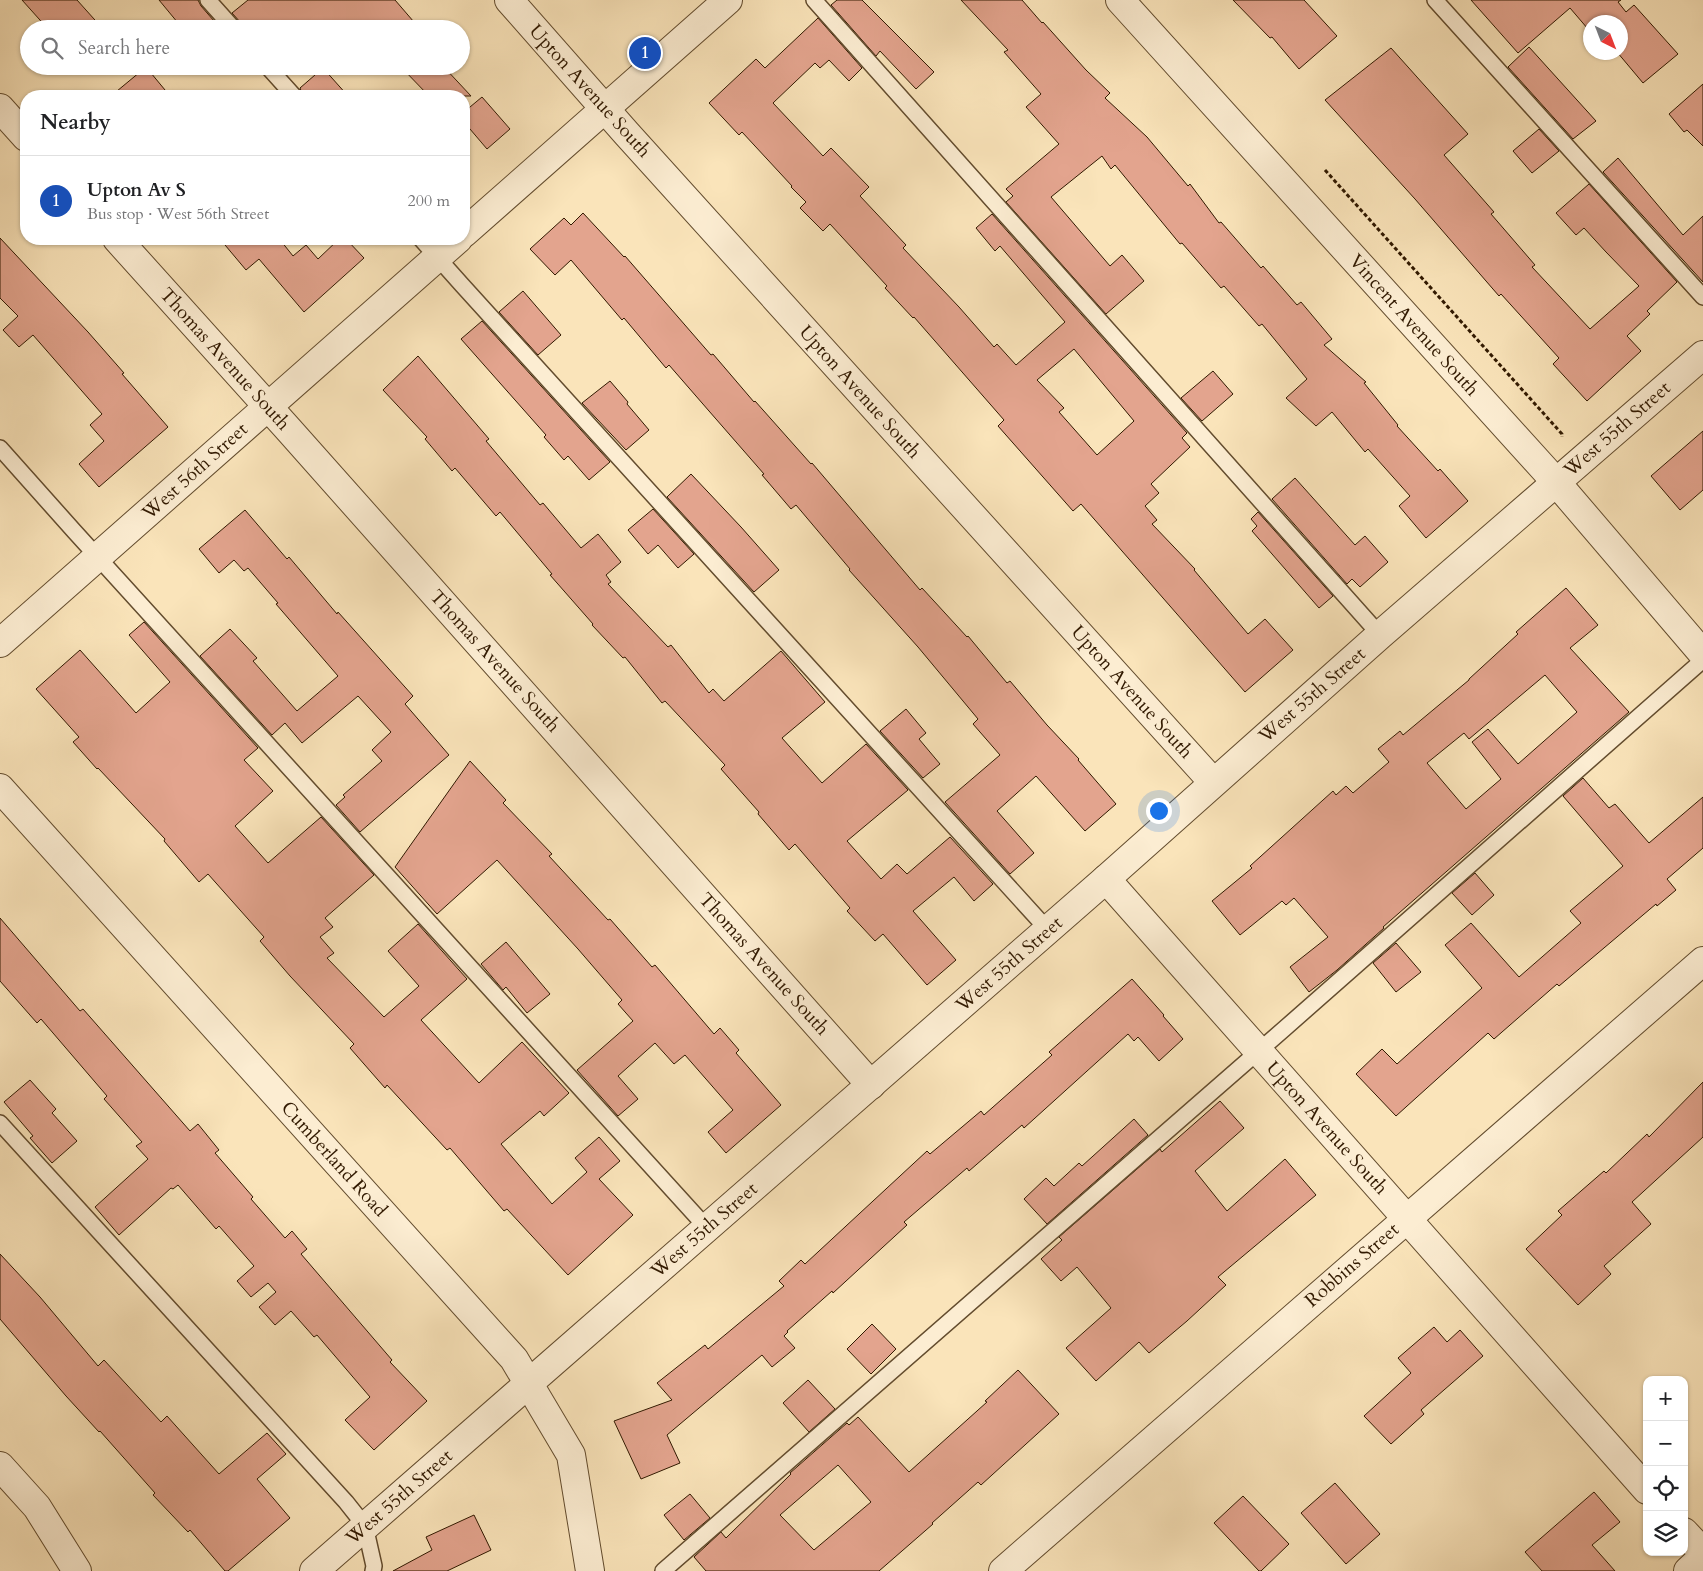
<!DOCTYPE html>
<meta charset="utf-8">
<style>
:root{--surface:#fff;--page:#f6f6f6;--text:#202124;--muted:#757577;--line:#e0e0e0;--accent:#8f2418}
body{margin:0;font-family:Cardo,serif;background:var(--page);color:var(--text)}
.controls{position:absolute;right:15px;bottom:15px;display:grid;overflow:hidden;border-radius:10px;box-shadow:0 1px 4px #0004}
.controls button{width:45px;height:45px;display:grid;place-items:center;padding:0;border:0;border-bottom:1px solid var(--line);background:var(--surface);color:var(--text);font:25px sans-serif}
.compass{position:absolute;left:1583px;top:15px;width:45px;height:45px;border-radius:50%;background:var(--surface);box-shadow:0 1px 4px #0004;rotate:138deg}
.you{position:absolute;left:1158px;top:810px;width:18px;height:18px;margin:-12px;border:4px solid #fff;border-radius:50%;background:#1a73e8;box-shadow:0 0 0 8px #1a73e833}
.badge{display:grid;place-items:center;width:32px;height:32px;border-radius:50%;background:var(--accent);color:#fff;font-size:16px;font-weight:700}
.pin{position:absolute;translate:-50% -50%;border:2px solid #fff;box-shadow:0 1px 5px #0006}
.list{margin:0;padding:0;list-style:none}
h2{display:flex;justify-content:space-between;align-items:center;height:65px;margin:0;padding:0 20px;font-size:21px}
h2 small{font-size:16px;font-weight:400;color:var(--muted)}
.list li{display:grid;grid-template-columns:32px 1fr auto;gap:15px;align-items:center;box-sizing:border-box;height:90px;padding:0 20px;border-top:1px solid var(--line)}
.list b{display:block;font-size:19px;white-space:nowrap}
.list p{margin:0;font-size:16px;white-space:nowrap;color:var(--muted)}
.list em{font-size:16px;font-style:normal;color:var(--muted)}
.icon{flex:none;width:28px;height:28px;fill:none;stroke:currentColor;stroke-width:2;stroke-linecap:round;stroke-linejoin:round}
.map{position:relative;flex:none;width:1703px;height:1571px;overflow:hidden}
.search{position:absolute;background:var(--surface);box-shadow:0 1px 4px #0004;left:20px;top:20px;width:450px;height:55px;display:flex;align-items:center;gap:12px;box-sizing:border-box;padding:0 18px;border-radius:28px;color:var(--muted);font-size:19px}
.panel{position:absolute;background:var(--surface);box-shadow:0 1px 4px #0004;left:20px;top:90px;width:450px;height:155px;border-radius:20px}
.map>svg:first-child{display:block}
</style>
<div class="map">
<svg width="1703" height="1571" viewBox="0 0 1703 1571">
<rect width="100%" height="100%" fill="#fae4ba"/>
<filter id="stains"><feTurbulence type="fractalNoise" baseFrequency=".004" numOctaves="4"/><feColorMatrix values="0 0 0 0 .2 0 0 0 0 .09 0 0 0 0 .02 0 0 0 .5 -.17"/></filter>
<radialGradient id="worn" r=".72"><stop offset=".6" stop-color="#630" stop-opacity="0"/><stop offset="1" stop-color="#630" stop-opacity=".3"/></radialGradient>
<g fill="#e3a48e" stroke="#311900" fill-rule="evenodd">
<path d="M 22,0 L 77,0 L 103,29 L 48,29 Z"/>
<path d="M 159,0 L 198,0 L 201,6 L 221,29 L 183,29 Z"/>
<path d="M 248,0 L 395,0 L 420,29 L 243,29 L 241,23 L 232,13 Z"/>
<path d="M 837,0 L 862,0 L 934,72 L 916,89 L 880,51 L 876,56 L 831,5 Z"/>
<path d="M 961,0 L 1022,0 L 1042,23 L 1043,22 L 1086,70 L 1110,93 L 1105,98 L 1147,137 L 1188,186 L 1190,184 L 1219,223 L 1221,222 L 1261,268 L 1263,266 L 1297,305 L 1301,302 L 1332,339 L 1324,345 L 1366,382 L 1364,383 L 1398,425 L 1397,426 L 1438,471 L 1440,469 L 1468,501 L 1426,538 L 1399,506 L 1410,496 L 1368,449 L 1365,452 L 1332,412 L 1316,426 L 1286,398 L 1307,379 L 1262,324 L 1259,326 L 1224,286 L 1221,288 L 1182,243 L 1180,244 L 1115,165 L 1111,169 L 1102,156 L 1051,197 L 1110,266 L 1122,255 L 1144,281 L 1106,314 L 1006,202 L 1013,196 L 1006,189 L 1059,144 L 1026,107 L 1041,94 L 1004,52 L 1008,50 Z"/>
<path d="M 1233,0 L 1304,0 L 1337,36 L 1299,69 L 1272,37 L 1270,38 Z"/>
<path d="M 1471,0 L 1621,0 L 1618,2 L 1626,12 L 1634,5 L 1678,54 L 1643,83 L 1617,52 L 1620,52 L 1620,22 L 1590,22 L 1590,26 L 1588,29 L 1570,8 L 1518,53 Z"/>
<path d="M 818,18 L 862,68 L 849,81 L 829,60 L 820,68 L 815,63 L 773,103 L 823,156 L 831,148 L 869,187 L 860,196 L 906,245 L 903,248 L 959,307 L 994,347 L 997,344 L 1016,365 L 1065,322 L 1000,246 L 995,251 L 976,228 L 992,214 L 1187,433 L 1182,438 L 1190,447 L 1151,484 L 1159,493 L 1145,506 L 1157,520 L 1152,524 L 1195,569 L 1194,570 L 1248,634 L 1265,619 L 1293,650 L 1245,692 L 1081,504 L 1073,511 L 998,426 L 1004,420 L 914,317 L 913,318 L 885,288 L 887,286 L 830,224 L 823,231 L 800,208 L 806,202 L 791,187 L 792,186 L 742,132 L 739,135 L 709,103 L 756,59 L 765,68 ZM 1074,349 L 1134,421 L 1097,455 L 1059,412 L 1064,408 L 1037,380 Z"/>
<path d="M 1529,47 L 1596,121 L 1573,139 L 1508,67 Z"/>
<path d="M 1391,48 L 1468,134 L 1444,155 L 1494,212 L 1491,214 L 1535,265 L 1532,267 L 1590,329 L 1639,286 L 1606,252 L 1584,228 L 1576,235 L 1556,213 L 1589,184 L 1677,282 L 1647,311 L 1650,314 L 1627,336 L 1641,351 L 1587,401 L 1553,364 L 1559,358 L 1501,294 L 1499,296 L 1415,199 L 1325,100 Z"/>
<path d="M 400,66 L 443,66 L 471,96 L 429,96 Z"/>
<path d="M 146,67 L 170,96 L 111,96 Z"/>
<path d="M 323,68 L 348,96 L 303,96 L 300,88 Z"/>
<path d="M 1703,84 L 1703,146 L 1687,130 L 1684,132 L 1669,114 Z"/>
<path d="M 482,97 L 510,129 L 487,149 L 464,122 L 464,112 Z"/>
<path d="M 1539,129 L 1559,151 L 1532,173 L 1513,151 Z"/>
<path d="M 1618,158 L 1683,235 L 1703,216 L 1703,282 L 1603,172 Z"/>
<path d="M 583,213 L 624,257 L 625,256 L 711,355 L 713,354 L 754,402 L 755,401 L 811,464 L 812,463 L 920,590 L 922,588 L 967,637 L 968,636 L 1007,683 L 1010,681 L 1047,725 L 1079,759 L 1078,760 L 1116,804 L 1085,831 L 1036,776 L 997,811 L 1034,853 L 1010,874 L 945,802 L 1000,755 L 973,724 L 978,719 L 918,647 L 849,570 L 850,569 L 796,505 L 791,509 L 762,475 L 764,474 L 709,411 L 669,365 L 666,368 L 624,318 L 622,320 L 571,260 L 555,275 L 530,249 L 564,218 L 571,225 Z"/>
<path d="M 0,238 L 88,332 L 124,373 L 122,374 L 168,427 L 99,487 L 79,464 L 104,441 L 90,425 L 102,414 L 33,335 L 19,347 L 3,330 L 18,316 L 0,298 Z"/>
<path d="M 220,239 L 283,239 L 281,241 L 293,256 L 306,245 L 318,259 L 339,239 L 346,239 L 364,258 L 304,312 L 259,259 L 246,270 Z"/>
<path d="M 523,291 L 561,335 L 538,355 L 499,312 Z"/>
<path d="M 482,321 L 610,462 L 589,480 L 568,456 L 564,460 L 544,437 L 546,435 L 461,339 Z"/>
<path d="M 418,356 L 489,439 L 486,441 L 540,505 L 543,503 L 581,548 L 598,534 L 621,562 L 606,575 L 611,582 L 608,584 L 668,647 L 671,645 L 709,693 L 713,689 L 724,701 L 781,651 L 825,702 L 782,738 L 822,783 L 866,744 L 908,790 L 847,841 L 881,879 L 897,864 L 907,874 L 950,837 L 993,884 L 974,901 L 954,877 L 913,911 L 956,960 L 927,985 L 883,934 L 875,941 L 847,911 L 850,908 L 795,844 L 789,850 L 758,814 L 759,812 L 721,769 L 725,765 L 665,701 L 662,703 L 625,657 L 623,658 L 592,625 L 593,624 L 550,575 L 552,574 L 500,512 L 496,516 L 455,468 L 452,471 L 425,439 L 427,437 L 383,390 Z"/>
<path d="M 1213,371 L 1233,394 L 1202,421 L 1181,398 Z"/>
<path d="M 610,381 L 628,402 L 627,404 L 649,430 L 626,450 L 582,403 Z"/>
<path d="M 1703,431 L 1703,490 L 1680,510 L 1651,476 Z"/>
<path d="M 691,474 L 741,527 L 779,570 L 754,592 L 667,497 Z"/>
<path d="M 1295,478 L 1355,545 L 1365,536 L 1388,562 L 1360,587 L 1352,579 L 1347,584 L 1272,499 Z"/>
<path d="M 653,509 L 694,554 L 678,568 L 658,545 L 648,554 L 628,530 Z"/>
<path d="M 245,510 L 287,559 L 289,557 L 337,614 L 338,612 L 413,696 L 405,704 L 449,755 L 360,832 L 336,805 L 345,797 L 343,795 L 382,761 L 372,750 L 391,732 L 358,696 L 302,743 L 285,723 L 272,735 L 200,656 L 230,629 L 257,658 L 253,661 L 297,711 L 338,676 L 276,604 L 278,603 L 248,568 L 244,571 L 234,560 L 219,573 L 199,549 Z"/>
<path d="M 1258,512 L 1333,596 L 1319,608 L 1252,531 L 1257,526 L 1251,519 Z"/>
<path d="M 1566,588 L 1598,625 L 1570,648 L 1629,712 L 1383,927 L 1384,928 L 1337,970 L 1309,992 L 1290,967 L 1328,937 L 1294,898 L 1286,905 L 1282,901 L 1240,935 L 1212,901 L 1252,868 L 1250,866 L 1333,791 L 1336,795 L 1346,786 L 1353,793 L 1389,762 L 1378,749 L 1400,731 L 1403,735 L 1469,680 L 1469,679 L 1518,634 L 1516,632 ZM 1545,675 L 1577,712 L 1518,764 L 1488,729 L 1472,742 L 1501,779 L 1466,809 L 1427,763 L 1464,733 L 1469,739 Z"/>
<path d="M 144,622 L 258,748 L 244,760 L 273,791 L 235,826 L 268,863 L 321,817 L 374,875 L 325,918 L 333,927 L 320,937 L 334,953 L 327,958 L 384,1017 L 419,986 L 388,951 L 418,924 L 467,979 L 421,1020 L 479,1083 L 522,1042 L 569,1093 L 544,1116 L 540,1111 L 501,1144 L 552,1204 L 587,1172 L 575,1158 L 599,1137 L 620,1161 L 599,1179 L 633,1215 L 568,1275 L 507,1209 L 504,1211 L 450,1148 L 447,1150 L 387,1085 L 385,1088 L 350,1048 L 354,1044 L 290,976 L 260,941 L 264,937 L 208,874 L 199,882 L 164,841 L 165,839 L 98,768 L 97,769 L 73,742 L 79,737 L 36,689 L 80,650 L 136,713 L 170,682 L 129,635 Z"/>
<path d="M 906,709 L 926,733 L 919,739 L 940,764 L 923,778 L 880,731 Z"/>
<path d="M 470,761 L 506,800 L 503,803 L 552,854 L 549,856 L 608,920 L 610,919 L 652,967 L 655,965 L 714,1034 L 720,1028 L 739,1050 L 736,1053 L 781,1105 L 726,1153 L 708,1132 L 733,1110 L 685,1055 L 674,1064 L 655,1043 L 618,1076 L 638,1099 L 618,1116 L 577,1070 L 633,1021 L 618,1004 L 622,1000 L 578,949 L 497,860 L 437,914 L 395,867 Z"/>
<path d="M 1583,778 L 1609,808 L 1615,804 L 1649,843 L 1703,797 L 1703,848 L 1667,879 L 1676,890 L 1657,906 L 1656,904 L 1559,986 L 1557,984 L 1494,1039 L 1488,1033 L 1396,1116 L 1356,1074 L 1382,1049 L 1397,1064 L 1482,988 L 1445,945 L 1471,923 L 1519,977 L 1581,923 L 1570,911 L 1623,866 L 1563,796 Z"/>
<path d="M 1475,873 L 1494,895 L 1472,915 L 1452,893 Z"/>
<path d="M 0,918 L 80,1011 L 83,1009 L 190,1131 L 198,1124 L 219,1150 L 215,1153 L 253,1197 L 251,1199 L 285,1238 L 292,1231 L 307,1249 L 301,1254 L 392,1360 L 390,1362 L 427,1401 L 374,1450 L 345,1420 L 370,1397 L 317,1335 L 314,1337 L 291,1311 L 275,1325 L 259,1307 L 276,1292 L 268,1283 L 251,1297 L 237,1281 L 254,1266 L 219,1226 L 216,1229 L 178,1185 L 173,1189 L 171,1188 L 119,1235 L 95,1207 L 148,1159 L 136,1146 L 142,1142 L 104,1099 L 107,1096 L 41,1019 L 37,1023 L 0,981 Z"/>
<path d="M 506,942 L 550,994 L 527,1013 L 506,987 L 503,990 L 481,964 Z"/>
<path d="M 1396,943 L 1421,972 L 1396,992 L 1373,963 Z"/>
<path d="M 1132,979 L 1164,1015 L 1163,1016 L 1183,1039 L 1159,1061 L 1138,1037 L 1134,1041 L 1128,1034 L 1024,1128 L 1022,1125 L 969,1171 L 967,1168 L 904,1222 L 907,1225 L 833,1293 L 832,1291 L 787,1331 L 788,1332 L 784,1336 L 795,1348 L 772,1367 L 762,1355 L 667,1435 L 680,1463 L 641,1479 L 614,1421 L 672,1400 L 657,1383 L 705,1345 L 708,1349 L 784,1286 L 779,1281 L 801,1260 L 805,1264 L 927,1151 L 930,1154 L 981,1111 L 984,1115 L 1052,1055 L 1049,1052 Z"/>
<path d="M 30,1080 L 56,1109 L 52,1113 L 77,1141 L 52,1163 L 30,1138 L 33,1136 L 4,1102 Z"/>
<path d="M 1703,1082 L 1703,1137 L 1632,1202 L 1651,1224 L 1604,1266 L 1611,1274 L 1578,1305 L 1526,1249 L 1562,1215 L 1558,1211 L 1604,1171 L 1606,1173 L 1647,1134 L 1649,1137 Z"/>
<path d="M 1220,1101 L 1244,1128 L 1195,1171 L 1227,1211 L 1285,1159 L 1316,1195 L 1218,1277 L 1226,1285 L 1187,1321 L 1149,1353 L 1139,1342 L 1096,1381 L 1066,1348 L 1111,1308 L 1077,1267 L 1061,1281 L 1041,1259 L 1062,1240 L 1059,1237 L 1160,1149 L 1162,1152 Z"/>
<path d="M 1134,1119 L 1148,1135 L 1047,1224 L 1024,1199 L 1046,1178 L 1054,1186 L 1079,1163 L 1082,1166 Z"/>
<path d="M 0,1254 L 40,1297 L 98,1366 L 104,1360 L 161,1422 L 167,1416 L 219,1474 L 267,1433 L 286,1454 L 257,1479 L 290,1518 L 228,1571 L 225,1571 L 190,1530 L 188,1532 L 153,1495 L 155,1493 L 100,1431 L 99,1432 L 66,1396 L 0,1319 Z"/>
<path d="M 872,1324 L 896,1349 L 871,1374 L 847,1349 Z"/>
<path d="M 1434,1327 L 1447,1342 L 1460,1330 L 1483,1356 L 1421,1410 L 1424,1414 L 1391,1444 L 1364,1416 L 1411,1373 L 1398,1358 Z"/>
<path d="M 1018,1370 L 1059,1414 L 981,1485 L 978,1482 L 932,1523 L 933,1524 L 879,1571 L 706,1571 L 694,1557 L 721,1532 L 726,1538 L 791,1474 L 790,1473 L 847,1423 L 849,1425 L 858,1417 L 909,1472 L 987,1402 L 985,1401 ZM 838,1465 L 871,1502 L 814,1550 L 780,1515 Z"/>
<path d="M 808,1380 L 835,1409 L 809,1432 L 783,1403 Z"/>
<path d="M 1335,1483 L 1380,1534 L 1346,1564 L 1301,1513 Z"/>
<path d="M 1594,1492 L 1620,1522 L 1592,1545 L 1615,1571 L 1542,1571 L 1525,1552 Z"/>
<path d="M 690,1494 L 710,1518 L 684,1540 L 664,1515 Z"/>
<path d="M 1243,1496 L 1289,1544 L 1261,1571 L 1259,1571 L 1214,1523 Z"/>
<path d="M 474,1515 L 491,1550 L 447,1571 L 393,1571 L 432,1550 L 426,1537 Z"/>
</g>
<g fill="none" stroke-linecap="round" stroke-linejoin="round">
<g stroke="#634c2e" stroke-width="18">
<g id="service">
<path d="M 208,0 L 234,29"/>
<path d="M 814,0 L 1380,635"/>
<path d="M 1435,0 L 1703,297"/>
<path d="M 267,66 L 294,96"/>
<path d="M 421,239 L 462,285 L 1048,930"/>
<path d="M 0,448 L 74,531 L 707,1228"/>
<path d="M 0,1123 L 346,1502 L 365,1526 L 374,1566 L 373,1571"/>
<path d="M 663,1571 L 1284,1029 L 1703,660"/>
</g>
</g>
<g stroke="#634c2e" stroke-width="30">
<g id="minor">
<path d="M 509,0 L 627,134 L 1213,782"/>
<path d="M 1120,0 L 1556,482 L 1703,654"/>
<path d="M 0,108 L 26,137"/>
<path d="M 464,233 L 728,0"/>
<path d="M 117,239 L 289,430 L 871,1085"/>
<path d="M 0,643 L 458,239"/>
<path d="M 0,788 L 514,1359 L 571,1455 L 590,1571"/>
<path d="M 1106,879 L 1647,1490"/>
<path d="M 0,1466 L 37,1507 L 77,1571"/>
<path d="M 1684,1532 L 1703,1552"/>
<path d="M 314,1571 L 1106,879 L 1380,635 L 1703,355"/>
<path d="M 1003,1571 L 1703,961"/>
</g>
</g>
<g stroke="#634c2e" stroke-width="30">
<path id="tertiary" d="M 1688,1571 L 1703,1557"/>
</g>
<path stroke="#311900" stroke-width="3" stroke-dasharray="4 2.5" stroke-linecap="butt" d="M 1325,170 L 1562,434 L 1562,437"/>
<use href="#service" stroke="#fcedd2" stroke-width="15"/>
<use href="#minor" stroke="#fcedd2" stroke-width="28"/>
<use href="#tertiary" stroke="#fcedd2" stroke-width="28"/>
</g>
<g text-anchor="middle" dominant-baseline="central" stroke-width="4" stroke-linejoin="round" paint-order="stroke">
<g font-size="19" fill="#311900" stroke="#fcedd2">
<text transform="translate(590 91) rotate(48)">Upton Avenue South</text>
<text transform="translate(1414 325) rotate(48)">Vincent Avenue South</text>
<text transform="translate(225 359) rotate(48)">Thomas Avenue South</text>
<text transform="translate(860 392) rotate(48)">Upton Avenue South</text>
<text transform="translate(1617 429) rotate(-41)">West 55th Street</text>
<text transform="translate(195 471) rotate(-42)">West 56th Street</text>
<text transform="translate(495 661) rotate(48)">Thomas Avenue South</text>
<text transform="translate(1132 692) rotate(48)">Upton Avenue South</text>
<text transform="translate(1312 695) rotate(-41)">West 55th Street</text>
<text transform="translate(764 964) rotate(48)">Thomas Avenue South</text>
<text transform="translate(1009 964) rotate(-41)">West 55th Street</text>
<text transform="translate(1327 1128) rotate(48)">Upton Avenue South</text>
<text transform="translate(334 1159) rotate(48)">Cumberland Road</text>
<text transform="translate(704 1230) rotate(-41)">West 55th Street</text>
<text transform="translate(1352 1265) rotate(-41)">Robbins Street</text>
<text transform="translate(399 1497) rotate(-41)">West 55th Street</text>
</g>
</g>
<rect width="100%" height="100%" filter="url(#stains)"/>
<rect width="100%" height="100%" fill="url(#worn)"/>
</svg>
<div class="controls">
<button>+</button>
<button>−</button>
<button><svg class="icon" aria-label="locate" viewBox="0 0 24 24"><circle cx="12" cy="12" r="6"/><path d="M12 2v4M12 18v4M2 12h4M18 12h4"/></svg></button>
<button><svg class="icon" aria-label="layers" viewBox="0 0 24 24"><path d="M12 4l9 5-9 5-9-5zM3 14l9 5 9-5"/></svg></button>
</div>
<svg class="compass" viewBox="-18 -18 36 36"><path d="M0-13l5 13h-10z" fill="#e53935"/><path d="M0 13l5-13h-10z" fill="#757577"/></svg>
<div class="you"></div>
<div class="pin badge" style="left:645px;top:53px;background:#1a4fb4">1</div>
<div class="search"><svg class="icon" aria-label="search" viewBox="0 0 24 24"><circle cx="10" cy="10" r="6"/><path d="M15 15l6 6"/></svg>Search here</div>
<section class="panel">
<h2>Nearby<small></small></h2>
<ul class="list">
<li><span class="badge" style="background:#1a4fb4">1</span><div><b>Upton Av S</b><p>Bus stop · West 56th Street</p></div><em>200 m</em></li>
</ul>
</section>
</div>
